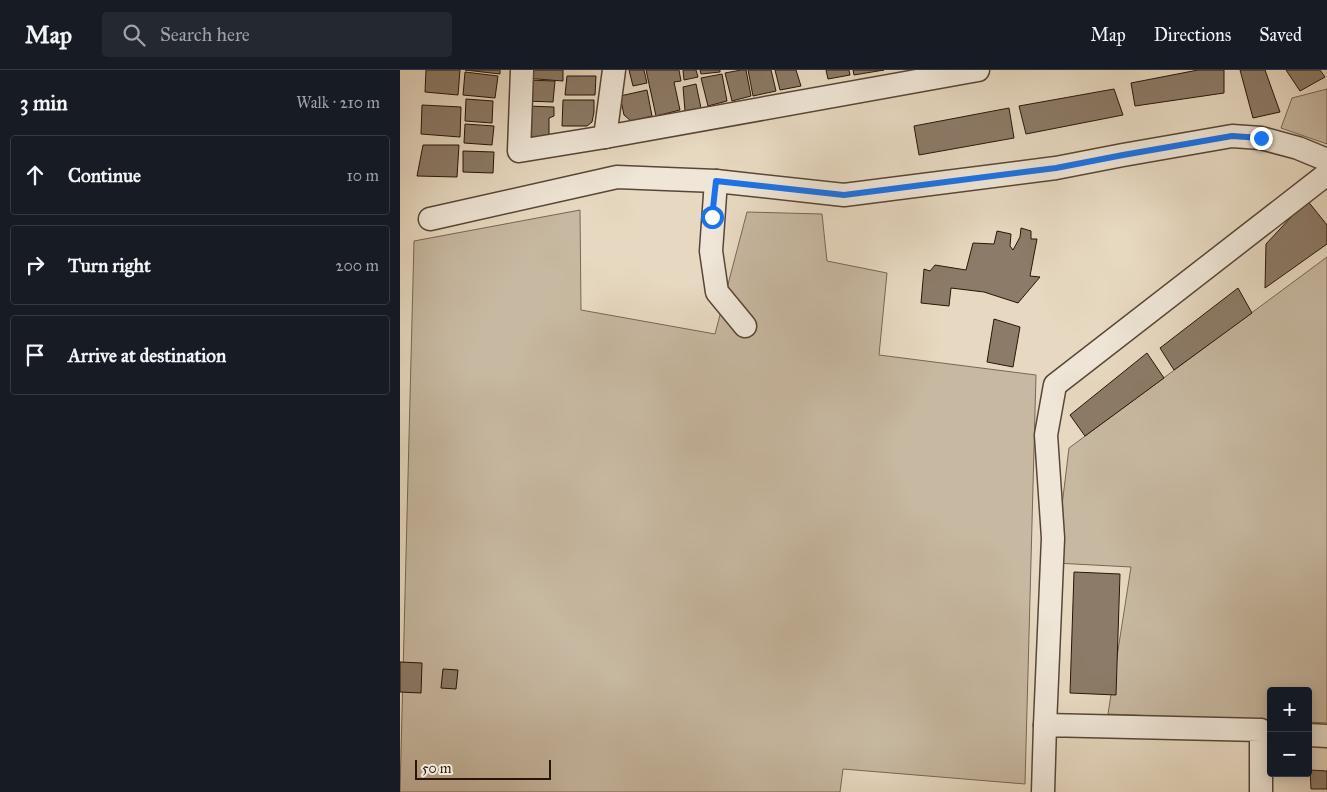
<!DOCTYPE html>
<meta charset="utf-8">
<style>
:root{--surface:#171b24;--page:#242831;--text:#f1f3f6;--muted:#9ea1a6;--line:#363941}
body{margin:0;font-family:"IM FELL Great Primer",serif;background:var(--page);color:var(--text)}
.controls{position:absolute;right:15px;bottom:15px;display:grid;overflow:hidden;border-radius:5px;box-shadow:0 2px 12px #0003}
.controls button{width:45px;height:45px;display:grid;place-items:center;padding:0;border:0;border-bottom:1px solid var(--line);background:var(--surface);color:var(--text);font:25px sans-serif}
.scale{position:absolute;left:15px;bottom:12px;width:136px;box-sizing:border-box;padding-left:5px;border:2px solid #291507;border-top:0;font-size:14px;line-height:18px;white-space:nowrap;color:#291507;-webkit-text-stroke:4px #efe6d7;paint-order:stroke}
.stop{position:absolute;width:15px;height:15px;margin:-11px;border:4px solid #1a73e8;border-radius:50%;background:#fff}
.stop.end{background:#1a73e8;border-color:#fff;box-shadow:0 1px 5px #0008}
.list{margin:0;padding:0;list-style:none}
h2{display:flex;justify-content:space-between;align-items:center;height:65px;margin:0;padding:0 20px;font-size:21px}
h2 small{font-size:16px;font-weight:400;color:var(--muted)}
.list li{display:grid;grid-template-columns:32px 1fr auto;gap:15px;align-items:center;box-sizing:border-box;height:80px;margin:0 10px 10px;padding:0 10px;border:1px solid var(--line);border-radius:5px}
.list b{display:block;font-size:19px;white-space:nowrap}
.list em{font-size:16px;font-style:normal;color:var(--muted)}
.icon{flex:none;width:28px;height:28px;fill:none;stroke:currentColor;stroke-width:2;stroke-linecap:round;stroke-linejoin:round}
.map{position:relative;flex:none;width:927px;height:722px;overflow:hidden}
header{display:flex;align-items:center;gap:30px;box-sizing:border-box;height:70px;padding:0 25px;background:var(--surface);border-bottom:1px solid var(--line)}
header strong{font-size:24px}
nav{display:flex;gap:28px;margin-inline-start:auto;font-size:18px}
.search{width:350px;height:45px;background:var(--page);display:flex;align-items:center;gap:12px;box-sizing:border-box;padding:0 18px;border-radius:5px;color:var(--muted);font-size:19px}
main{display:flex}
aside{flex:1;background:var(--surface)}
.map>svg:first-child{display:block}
</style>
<header>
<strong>Map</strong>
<div class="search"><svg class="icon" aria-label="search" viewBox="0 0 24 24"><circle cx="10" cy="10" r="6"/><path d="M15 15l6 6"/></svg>Search here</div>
<nav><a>Map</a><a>Directions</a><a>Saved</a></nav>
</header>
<main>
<aside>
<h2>3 min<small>Walk · 210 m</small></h2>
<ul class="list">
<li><svg class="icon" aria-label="ahead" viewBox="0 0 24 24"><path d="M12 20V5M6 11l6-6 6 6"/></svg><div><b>Continue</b></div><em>10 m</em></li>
<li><svg class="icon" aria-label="right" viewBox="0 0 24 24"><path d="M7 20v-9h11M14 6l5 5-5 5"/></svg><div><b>Turn right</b></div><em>200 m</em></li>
<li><svg class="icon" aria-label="arrive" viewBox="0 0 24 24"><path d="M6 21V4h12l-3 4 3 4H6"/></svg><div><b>Arrive at destination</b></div></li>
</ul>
</aside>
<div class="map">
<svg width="927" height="722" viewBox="0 0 927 722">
<rect width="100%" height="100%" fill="#e7d9c1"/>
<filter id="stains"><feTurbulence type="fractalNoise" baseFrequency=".004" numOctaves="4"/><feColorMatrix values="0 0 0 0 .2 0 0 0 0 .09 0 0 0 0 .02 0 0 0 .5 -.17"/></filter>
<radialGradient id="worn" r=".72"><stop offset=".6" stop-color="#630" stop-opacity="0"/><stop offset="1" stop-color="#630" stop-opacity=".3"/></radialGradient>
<g fill="#c7b8a1" stroke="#786654">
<path d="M 927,19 L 927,74 L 881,58 L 892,28 Z"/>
<path d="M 180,140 L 181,240 L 315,264 L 347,142 L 422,144 L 427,191 L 487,203 L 479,285 L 636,305 L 625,714 L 443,699 L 440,722 L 0,722 L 14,171 Z"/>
<path d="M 927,187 L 927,653 L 908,652 L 908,621 L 871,621 L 871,651 L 708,644 L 731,497 L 655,493 L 669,378 Z"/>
</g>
<g fill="#8c7b68" stroke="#291507">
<path d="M 26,0 L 60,0 L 58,25 L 25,22 Z"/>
<path d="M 65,0 L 100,0 L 100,4 Z"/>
<path d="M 124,0 L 163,0 L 163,11 L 124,8 Z"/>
<path d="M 229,0 L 244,0 L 247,13 L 233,16 Z"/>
<path d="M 246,0 L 279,0 L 281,11 L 274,12 L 280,40 L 256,46 Z"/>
<path d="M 283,0 L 296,0 L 298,7 L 284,10 Z"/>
<path d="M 300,0 L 320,0 L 320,2 L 301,4 Z"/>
<path d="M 341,0 L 346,0 L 351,26 L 332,31 L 325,3 Z"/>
<path d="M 348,0 L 371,0 L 376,21 L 353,26 Z"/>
<path d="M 375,0 L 396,0 L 401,16 L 380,20 Z"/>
<path d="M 426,0 L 449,0 L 450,5 L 428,9 Z"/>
<path d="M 453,0 L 484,0 L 454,5 Z"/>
<path d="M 798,0 L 824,0 L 824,23 L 735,36 L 731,13 Z"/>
<path d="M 840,0 L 865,0 L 880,42 L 853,48 Z"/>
<path d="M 886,0 L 920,0 L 925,7 L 900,21 Z"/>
<path d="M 65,2 L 98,6 L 95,28 L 63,25 Z"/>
<path d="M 322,4 L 327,31 L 308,36 L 301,8 Z"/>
<path d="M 167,6 L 196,6 L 195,25 L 165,25 Z"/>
<path d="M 126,10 L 155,11 L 153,32 L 125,31 Z"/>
<path d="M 296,14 L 301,38 L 285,41 L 283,17 Z"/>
<path d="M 714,19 L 723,45 L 626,64 L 619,36 Z"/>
<path d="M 247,20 L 252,46 L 231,51 L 224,45 L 220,26 Z"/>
<path d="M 66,29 L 93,31 L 92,53 L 65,51 Z"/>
<path d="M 163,30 L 194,30 L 194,42 L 192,52 L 187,56 L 162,56 Z"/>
<path d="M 22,35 L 61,37 L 60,67 L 21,64 Z"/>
<path d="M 127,36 L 154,37 L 154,46 L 149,48 L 149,65 L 134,68 L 127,61 Z"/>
<path d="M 609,38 L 614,68 L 519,85 L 514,56 Z"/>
<path d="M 65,54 L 94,56 L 92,75 L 64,73 Z"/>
<path d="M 23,75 L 59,75 L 57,107 L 17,106 Z"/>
<path d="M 63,81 L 94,82 L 93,103 L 63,102 Z"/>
<path d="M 907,130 L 927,155 L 927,174 L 865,218 L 866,174 Z"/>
<path d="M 621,158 L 631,161 L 631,169 L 637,169 L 630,206 L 640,207 L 618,233 L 584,222 L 551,218 L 549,236 L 521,233 L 524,199 L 530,201 L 535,195 L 566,200 L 573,173 L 594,174 L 597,161 L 611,164 L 610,176 L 613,180 L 620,167 Z"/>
<path d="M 838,218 L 852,243 L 774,300 L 760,278 Z"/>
<path d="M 594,249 L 620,257 L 613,297 L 587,292 Z"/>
<path d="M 747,283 L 764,308 L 685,366 L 670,345 Z"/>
<path d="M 674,502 L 720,504 L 716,625 L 670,623 Z"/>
<path d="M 0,592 L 22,593 L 21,623 L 0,622 Z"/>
<path d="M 43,599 L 58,600 L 56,619 L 41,618 Z"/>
<path d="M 910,700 L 927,701 L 927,719 L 911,719 Z"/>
</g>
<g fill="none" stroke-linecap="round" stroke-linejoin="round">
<g stroke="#584636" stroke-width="25">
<g id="street">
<path d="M 122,0 L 119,81 L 205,67 L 578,0"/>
<path d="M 205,67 L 214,0"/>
<path d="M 316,111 L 311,181 L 317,222 L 345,256"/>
<path d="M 30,149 L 217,107 L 316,111 L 444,125 L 656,98 L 723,85 L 832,66 L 861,68 L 898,78 L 927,90"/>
<path d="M 645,655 L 653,468 L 646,365 L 655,315 L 927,104"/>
<path d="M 908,665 L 927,666"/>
<path d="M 643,722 L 645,655 L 861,660 L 861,722"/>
</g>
</g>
<use href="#street" stroke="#efe6d7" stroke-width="22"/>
</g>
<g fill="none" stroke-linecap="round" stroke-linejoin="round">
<path stroke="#1a73e8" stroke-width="6" d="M 312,147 L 316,111 L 444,125 L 656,98 L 723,85 L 832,66 L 861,68"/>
</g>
<rect width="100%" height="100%" filter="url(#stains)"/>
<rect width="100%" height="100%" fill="url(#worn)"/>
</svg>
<div class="controls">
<button>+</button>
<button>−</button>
</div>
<div class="scale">50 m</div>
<div class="stop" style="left:312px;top:147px"></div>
<div class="stop end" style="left:861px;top:68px"></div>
</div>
</main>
